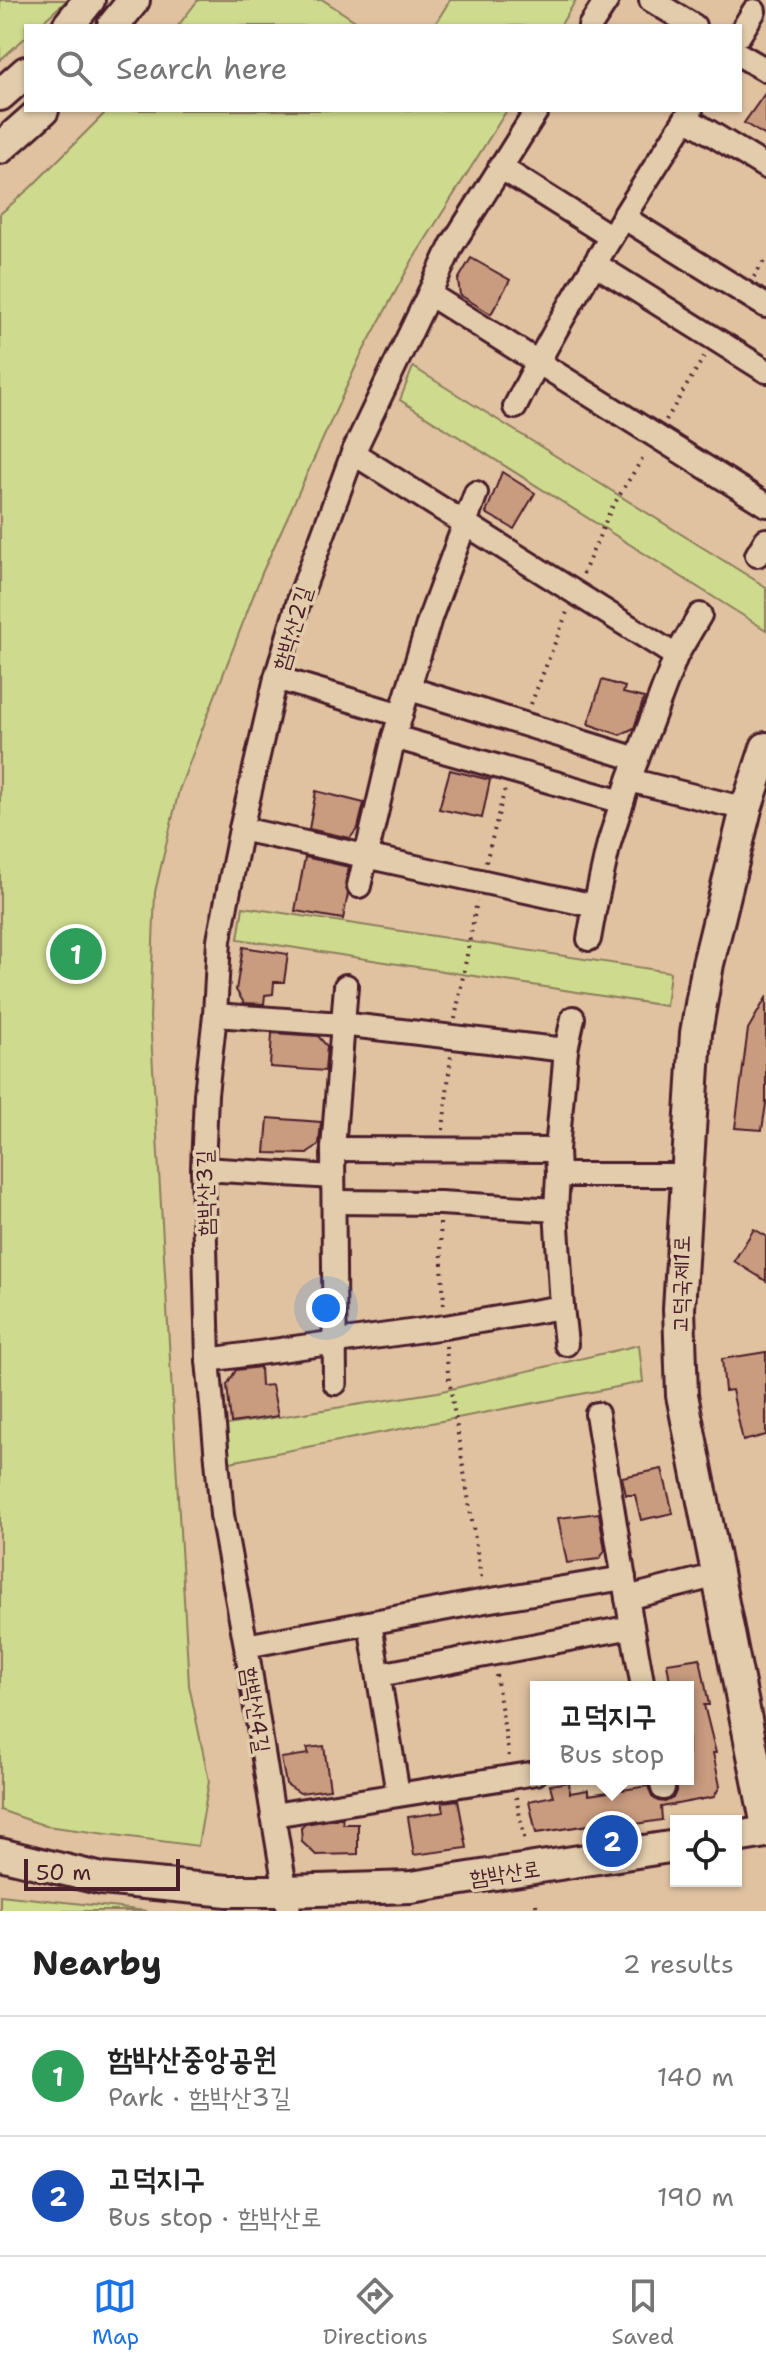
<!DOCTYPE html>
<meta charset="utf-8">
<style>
:root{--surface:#fff;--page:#f6f6f6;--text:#222;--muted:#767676;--line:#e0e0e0;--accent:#1a73e8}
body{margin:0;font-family:"Shantell Sans","Poor Story",sans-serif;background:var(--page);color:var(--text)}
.controls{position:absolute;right:24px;bottom:24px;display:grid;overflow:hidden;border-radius:0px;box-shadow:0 2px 6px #0004}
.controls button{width:72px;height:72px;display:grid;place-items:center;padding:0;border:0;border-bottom:2px solid var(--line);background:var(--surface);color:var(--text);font:40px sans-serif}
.scale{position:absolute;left:24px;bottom:20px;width:156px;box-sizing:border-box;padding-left:8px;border:4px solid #4a1f2b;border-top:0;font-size:22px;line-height:28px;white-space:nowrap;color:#4a1f2b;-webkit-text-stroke:6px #e2ccab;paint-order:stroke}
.you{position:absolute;left:326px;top:1308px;width:28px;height:28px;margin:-20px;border:6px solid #fff;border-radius:50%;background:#1a73e8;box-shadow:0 0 0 12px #1a73e833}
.badge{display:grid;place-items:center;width:52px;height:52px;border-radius:50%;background:var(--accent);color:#fff;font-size:26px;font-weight:700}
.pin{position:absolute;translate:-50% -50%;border:4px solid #fff;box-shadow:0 2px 8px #0006}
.popup{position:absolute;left:530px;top:1681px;width:164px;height:104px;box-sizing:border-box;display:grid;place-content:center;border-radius:0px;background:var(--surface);filter:drop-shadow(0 2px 6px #0005);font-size:26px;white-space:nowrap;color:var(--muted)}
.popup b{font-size:30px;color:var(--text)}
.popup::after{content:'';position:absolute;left:50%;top:100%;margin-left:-16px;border:16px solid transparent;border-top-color:var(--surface)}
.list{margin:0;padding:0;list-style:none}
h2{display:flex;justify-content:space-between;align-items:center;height:104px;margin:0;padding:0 32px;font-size:34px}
h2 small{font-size:26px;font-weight:400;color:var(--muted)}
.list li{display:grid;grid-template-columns:52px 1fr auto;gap:24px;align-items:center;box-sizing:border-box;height:120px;padding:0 32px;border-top:2px solid var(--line)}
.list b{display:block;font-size:30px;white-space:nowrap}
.list p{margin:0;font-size:26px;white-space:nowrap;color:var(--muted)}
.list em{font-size:26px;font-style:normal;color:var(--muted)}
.icon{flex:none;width:44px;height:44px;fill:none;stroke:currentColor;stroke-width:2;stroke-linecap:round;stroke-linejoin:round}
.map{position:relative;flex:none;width:766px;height:1911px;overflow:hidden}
.search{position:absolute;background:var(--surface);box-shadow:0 2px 6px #0004;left:24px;right:24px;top:24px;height:88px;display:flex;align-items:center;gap:20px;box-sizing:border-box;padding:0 28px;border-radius:0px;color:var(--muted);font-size:30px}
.sheet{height:344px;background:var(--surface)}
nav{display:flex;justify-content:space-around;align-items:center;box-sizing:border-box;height:112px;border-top:2px solid var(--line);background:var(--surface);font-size:22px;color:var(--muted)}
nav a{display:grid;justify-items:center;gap:4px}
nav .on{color:var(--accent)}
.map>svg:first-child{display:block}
</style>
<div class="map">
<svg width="766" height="1911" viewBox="0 0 766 1911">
<rect width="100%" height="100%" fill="#e0c2a1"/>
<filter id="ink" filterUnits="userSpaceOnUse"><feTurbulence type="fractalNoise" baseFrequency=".0125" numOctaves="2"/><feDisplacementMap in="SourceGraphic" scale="16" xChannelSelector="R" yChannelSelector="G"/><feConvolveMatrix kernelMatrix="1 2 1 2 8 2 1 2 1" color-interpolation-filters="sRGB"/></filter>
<g filter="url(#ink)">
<g fill="#cedb8e" stroke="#8c7d5c" stroke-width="2">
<path d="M 0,0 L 67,0 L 38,26 L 26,26 L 26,37 L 0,60 Z"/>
<path d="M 198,0 L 323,0 L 363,26 L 178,26 Z"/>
<path d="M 450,0 L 576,0 L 560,26 L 434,26 Z"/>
<path d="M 108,110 L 507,110 L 412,261 L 360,357 L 262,573 L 179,790 L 155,892 L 150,1017 L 189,1685 L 209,1781 L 198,1846 L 46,1826 L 0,1810 L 0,214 L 30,188 Z"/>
<path d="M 413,367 L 766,587 L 766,630 L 400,400 Z"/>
<path d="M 243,907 L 670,972 L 666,1006 L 238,939 Z"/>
<path d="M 639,1345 L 643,1382 L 230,1462 L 227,1425 L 438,1392 Z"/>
<path d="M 0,1895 L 147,1911 L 0,1911 Z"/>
</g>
<g fill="#c99b7f" stroke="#4a1f2b" stroke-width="2">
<path d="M 766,92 L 766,136 L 744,123 Z"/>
<path d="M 471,258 L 510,280 L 491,314 L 460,295 L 458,280 Z"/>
<path d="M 502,472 L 535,493 L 514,529 L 486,513 Z"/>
<path d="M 602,680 L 625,687 L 623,693 L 644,698 L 634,728 L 620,735 L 588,724 Z"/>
<path d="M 450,770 L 490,780 L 482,818 L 439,809 Z"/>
<path d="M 316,791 L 364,803 L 358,828 L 350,838 L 309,829 Z"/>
<path d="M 305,857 L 349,867 L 345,884 L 348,894 L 343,919 L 295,911 Z"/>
<path d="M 243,947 L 288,954 L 284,982 L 274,982 L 273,994 L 265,995 L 264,1004 L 244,1003 L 236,990 Z"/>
<path d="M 766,998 L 766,1104 L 762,1130 L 735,1128 L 748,1029 Z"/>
<path d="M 272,1033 L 318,1036 L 327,1046 L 325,1071 L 270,1067 Z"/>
<path d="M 268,1118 L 321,1122 L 319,1144 L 307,1154 L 265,1153 Z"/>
<path d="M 754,1229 L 766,1236 L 766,1281 L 734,1261 Z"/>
<path d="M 766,1352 L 766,1435 L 743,1441 L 732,1390 L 725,1391 L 722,1359 Z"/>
<path d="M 260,1367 L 261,1386 L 272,1385 L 278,1416 L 231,1423 L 227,1385 L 236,1370 Z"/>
<path d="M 662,1469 L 673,1513 L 641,1520 L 635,1495 L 626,1495 L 622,1477 Z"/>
<path d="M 599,1513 L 605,1551 L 599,1559 L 567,1563 L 558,1518 Z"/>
<path d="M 700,1658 L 709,1705 L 704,1705 L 716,1753 L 713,1753 L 720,1786 L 714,1797 L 661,1807 L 662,1820 L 597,1830 L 596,1824 L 536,1833 L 529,1801 L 553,1796 L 550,1785 L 569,1782 L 570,1793 L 588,1790 L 588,1795 L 648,1786 L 652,1797 L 658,1801 L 665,1802 L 673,1798 L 676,1791 L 676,1780 L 688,1779 L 688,1687 L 671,1687 L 667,1663 Z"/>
<path d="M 324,1746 L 330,1789 L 300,1793 L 286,1784 L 281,1758 L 309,1754 L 307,1748 Z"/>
<path d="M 458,1800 L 467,1848 L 414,1855 L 408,1817 L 444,1812 L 442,1802 Z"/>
<path d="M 342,1818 L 343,1824 L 358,1824 L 358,1854 L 316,1855 L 302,1842 L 301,1828 L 305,1824 Z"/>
</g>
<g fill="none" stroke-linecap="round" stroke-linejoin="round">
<g stroke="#4a1f2b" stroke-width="28">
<g id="street">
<path d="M 651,0 L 694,26"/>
<path d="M 590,26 L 607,0"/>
<path d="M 740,34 L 754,11"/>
<path d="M 740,55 L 766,70"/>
<path d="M 537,110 L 452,245 L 429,294 L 766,505"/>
<path d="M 686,118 L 766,167"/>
<path d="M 500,167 L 611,237"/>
<path d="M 623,217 L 766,306"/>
<path d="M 595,264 L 766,371"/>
<path d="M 515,407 C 566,304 630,207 691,110"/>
<path d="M 353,453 L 429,294"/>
<path d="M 757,555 L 766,540"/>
<path d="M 676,656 L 700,615"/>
<path d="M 276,678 L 401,715"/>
<path d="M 410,689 L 637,759"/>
<path d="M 394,737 L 622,802"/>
<path d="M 629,780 L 609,843 L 595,906 L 241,829 L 276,678 L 300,597 L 353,453 L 676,656 L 629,780 L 746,809"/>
<path d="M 359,886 L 394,737 L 430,618 L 476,493"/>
<path d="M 589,939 L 595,906"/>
<path d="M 215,1015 L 219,940 L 241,829"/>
<path d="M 566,1050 L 573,1018"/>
<path d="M 333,1149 L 557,1150"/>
<path d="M 203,1169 L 333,1177"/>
<path d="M 558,1175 L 556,1210 L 562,1307 L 445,1327 L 208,1360 L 203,1169 L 206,1094 L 215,1015 L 341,1024 L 566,1050 L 557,1150 L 558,1175 L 685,1175"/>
<path d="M 334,1202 L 440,1203 L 556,1210"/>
<path d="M 562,1307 L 566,1344"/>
<path d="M 208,1360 L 222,1515 L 246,1646"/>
<path d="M 335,1383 L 333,1149 L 346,986"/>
<path d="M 597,1414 L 627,1598"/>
<path d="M 370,1624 L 398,1794"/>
<path d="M 379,1675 L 632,1627"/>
<path d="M 643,1687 L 627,1598 L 718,1575"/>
<path d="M 536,1773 L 273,1815 L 246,1646 L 485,1601 L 624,1578"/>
<path d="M 661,1779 L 663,1788"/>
<path d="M 273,1815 L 289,1911"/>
</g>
</g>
<g stroke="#4a1f2b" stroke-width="36">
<g id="secondary">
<path d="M 68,26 L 89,0"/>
<path d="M 113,26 L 134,0"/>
<path d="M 0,95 L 26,72"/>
<path d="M 0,148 L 43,110"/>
<path d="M 766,748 L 746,809 L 708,964 L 696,1033 L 679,1309 L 682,1395 L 766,1821"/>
<path d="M 736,1837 L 766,1832"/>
<path d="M 0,1854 L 102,1879 L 228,1891 L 286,1891 L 411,1887 L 676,1846"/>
</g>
</g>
<g stroke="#4a1f2b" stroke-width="4" stroke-dasharray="2 6" stroke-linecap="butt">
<path d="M 754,277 L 766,258"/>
<path d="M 666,420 L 705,355"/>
<path d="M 583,574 L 611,509 L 645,454"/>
<path d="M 531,704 L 567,612"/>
<path d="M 486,862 L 505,789"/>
<path d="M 455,1019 L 477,901"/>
<path d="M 443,1130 L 451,1055"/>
<path d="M 440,1223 L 444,1306"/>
<path d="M 446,1346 L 448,1373 L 482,1583"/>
<path d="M 496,1675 L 509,1757"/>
<path d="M 516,1797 L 525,1842"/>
<path d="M 536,1904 L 537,1911"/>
</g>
<use href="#street" stroke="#e2ccab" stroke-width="22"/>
<use href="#secondary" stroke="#e2ccab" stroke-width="30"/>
</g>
</g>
<g text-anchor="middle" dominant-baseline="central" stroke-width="7" stroke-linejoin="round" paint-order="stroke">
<g font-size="22" fill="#4a1f2b" stroke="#e2ccab">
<text transform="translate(292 628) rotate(-73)">함박산2길</text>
<text transform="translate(205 1193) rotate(-91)">함박산3길</text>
<text transform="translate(681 1284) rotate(-89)">고덕국제1로</text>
<text transform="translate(256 1710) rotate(81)">함박산4길</text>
<text transform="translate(505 1873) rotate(-8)">함박산로</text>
</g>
</g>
</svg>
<div class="controls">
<button><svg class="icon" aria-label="locate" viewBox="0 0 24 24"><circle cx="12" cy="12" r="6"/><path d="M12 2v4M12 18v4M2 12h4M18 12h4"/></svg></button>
</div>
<div class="scale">50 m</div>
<div class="you"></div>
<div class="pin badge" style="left:76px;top:954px;background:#2e9e5b">1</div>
<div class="pin badge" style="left:612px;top:1841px;background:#1a4fb4">2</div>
<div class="popup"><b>고덕지구</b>Bus stop</div>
<div class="search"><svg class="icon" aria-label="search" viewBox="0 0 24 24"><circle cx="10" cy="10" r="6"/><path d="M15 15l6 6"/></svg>Search here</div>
</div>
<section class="sheet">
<h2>Nearby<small>2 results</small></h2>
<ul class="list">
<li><span class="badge" style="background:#2e9e5b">1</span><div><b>함박산중앙공원</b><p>Park · 함박산3길</p></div><em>140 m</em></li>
<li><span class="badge" style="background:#1a4fb4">2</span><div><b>고덕지구</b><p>Bus stop · 함박산로</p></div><em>190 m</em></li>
</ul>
</section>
<nav>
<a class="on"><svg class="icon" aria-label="map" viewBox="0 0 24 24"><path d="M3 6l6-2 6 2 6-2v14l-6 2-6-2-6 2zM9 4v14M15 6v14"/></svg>Map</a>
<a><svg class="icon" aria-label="directions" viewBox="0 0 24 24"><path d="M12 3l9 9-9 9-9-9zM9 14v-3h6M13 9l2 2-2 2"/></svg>Directions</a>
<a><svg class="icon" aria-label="saved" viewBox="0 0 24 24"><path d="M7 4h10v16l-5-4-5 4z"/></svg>Saved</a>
</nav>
